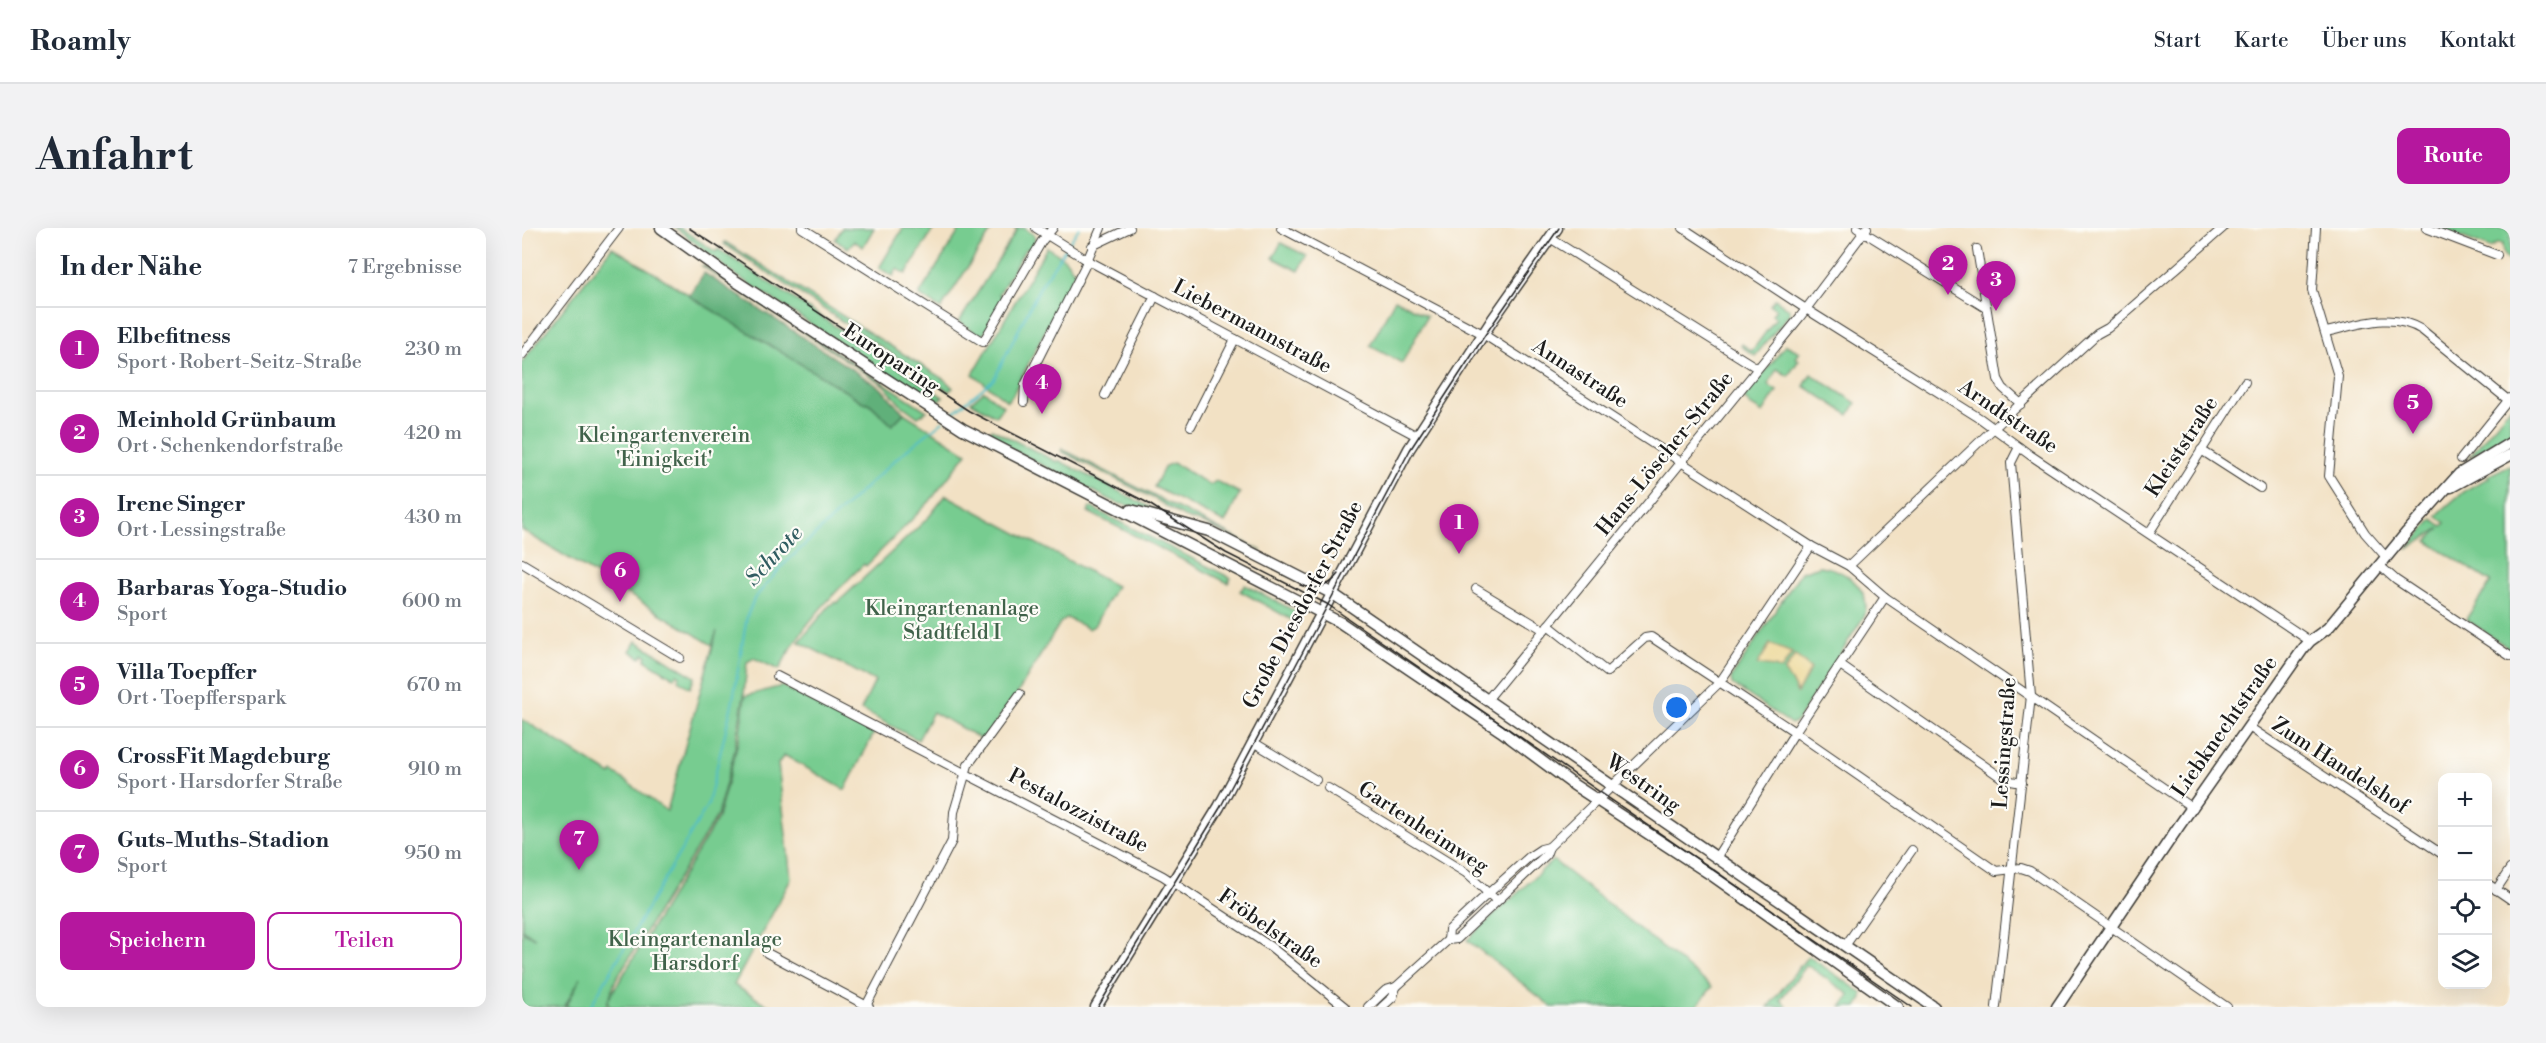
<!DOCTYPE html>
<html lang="de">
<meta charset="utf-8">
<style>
:root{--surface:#fff;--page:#f2f2f3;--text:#1f2937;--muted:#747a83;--line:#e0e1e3;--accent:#b5179e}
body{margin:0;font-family:"Libre Bodoni",serif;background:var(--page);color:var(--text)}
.controls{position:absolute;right:18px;bottom:18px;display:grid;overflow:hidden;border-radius:12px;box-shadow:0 6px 24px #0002}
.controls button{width:54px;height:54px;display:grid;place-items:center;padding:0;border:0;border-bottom:2px solid var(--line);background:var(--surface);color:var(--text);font:30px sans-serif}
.you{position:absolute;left:1155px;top:480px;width:21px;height:21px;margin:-15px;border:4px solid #fff;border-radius:50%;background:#1a73e8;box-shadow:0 0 0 9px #1a73e833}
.badge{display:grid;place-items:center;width:39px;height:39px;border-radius:50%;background:var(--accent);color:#fff;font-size:20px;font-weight:700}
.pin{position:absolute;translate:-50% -50px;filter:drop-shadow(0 2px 3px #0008)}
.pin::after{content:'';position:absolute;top:32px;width:21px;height:18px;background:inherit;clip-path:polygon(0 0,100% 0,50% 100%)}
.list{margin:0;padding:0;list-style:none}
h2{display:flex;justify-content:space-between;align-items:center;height:78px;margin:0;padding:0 24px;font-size:26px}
h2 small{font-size:20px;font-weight:400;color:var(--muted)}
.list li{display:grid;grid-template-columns:39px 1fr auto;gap:18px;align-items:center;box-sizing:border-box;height:84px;padding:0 24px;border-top:2px solid var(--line)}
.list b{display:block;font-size:22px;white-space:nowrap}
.list p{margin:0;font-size:20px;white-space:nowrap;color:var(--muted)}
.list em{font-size:20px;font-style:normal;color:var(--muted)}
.actions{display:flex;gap:12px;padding:18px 24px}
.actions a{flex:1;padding:14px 0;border:2px solid var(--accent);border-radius:12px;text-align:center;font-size:21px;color:var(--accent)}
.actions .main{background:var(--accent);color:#fff}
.icon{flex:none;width:33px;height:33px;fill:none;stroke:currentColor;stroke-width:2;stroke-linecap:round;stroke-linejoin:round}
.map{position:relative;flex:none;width:1988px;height:779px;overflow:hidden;border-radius:12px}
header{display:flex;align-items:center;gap:36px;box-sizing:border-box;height:84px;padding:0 30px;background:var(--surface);border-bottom:2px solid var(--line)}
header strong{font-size:28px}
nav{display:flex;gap:33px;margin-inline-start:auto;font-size:21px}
.intro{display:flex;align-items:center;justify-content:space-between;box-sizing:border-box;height:144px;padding:0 36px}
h1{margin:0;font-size:42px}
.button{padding:15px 27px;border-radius:12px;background:var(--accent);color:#fff;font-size:21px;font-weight:700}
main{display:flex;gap:36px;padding:0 36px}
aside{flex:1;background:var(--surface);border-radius:12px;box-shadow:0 6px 24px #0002}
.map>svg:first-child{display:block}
</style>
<header>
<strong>Roamly</strong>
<nav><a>Start</a><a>Karte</a><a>Über uns</a><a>Kontakt</a></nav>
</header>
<div class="intro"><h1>Anfahrt</h1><a class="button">Route</a></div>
<main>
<aside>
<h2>In der Nähe<small>7 Ergebnisse</small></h2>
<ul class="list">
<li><span class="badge">1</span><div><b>Elbefitness</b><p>Sport · Robert-Seitz-Straße</p></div><em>230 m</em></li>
<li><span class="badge">2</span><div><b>Meinhold Grünbaum</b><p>Ort · Schenkendorfstraße</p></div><em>420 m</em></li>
<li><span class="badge">3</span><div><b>Irene Singer</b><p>Ort · Lessingstraße</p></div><em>430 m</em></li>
<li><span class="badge">4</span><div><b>Barbaras Yoga-Studio</b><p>Sport</p></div><em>600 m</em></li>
<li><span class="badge">5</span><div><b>Villa Toepffer</b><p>Ort · Toepfferspark</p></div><em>670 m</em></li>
<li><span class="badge">6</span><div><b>CrossFit Magdeburg</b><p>Sport · Harsdorfer Straße</p></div><em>910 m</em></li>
<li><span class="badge">7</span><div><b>Guts-Muths-Stadion</b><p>Sport</p></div><em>950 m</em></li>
</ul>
<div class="actions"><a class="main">Speichern</a><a>Teilen</a></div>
</aside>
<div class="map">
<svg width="1988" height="779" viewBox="0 0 1988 779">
<rect width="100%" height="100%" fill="#fdfcf7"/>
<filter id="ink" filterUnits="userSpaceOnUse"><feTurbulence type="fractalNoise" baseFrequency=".0167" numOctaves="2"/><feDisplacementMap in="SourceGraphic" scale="12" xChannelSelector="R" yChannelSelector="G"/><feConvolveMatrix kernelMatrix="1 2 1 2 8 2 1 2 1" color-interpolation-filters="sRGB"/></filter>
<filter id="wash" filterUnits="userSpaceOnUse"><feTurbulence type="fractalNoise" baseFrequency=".008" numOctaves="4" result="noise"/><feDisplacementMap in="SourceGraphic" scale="24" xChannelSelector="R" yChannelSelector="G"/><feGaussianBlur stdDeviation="1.35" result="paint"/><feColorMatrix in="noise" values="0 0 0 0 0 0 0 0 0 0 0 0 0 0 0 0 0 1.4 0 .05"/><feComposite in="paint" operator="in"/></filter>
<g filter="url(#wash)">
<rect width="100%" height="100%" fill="#f2e1c4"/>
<g fill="#77cc90" stroke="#4a7456" stroke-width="1.5">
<path d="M 154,0 L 158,0 L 194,24 L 196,21 L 421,169 L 411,176 L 212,46 Z"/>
<path d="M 320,0 L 352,0 L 341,19 L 332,13 L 326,20 L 313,12 Z"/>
<path d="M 381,0 L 412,0 L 384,46 L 375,41 L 371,48 L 357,40 Z"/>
<path d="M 439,0 L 471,0 L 419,81 L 397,67 Z"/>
<path d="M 492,0 L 502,0 L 512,7 L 513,13 L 508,22 L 504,20 L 477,66 L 483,70 L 460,109 L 437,94 L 495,2 Z"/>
<path d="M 1916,0 L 1985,0 L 1988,4 L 1988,35 L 1981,26 L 1980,16 L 1974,16 L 1968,20 Z"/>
<path d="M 203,14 L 423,152 L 431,160 L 427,163 L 202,16 Z"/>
<path d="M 759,15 L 785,28 L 777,43 L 751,30 Z"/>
<path d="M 90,19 L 341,174 L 347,175 L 370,197 L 382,185 L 445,225 L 408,273 L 344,338 L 342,336 C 309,368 277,400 257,442 L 232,430 L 225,434 L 222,467 L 212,525 L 195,588 L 94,751 L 84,779 L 44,779 L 59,749 L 42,779 L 0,779 L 0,703 L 13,710 L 0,701 L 0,491 L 89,547 L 91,544 L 145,583 L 195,403 L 190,417 L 0,302 L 0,134 Z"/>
<path d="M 525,19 L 543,31 L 553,44 L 490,168 L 485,173 L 451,146 Z"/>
<path d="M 180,38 L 183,38 L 405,183 L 396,189 L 378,176 L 362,157 Z"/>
<path d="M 873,71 L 905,88 L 880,135 L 848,118 Z"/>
<path d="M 1253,71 L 1267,81 L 1268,85 L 1233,128 L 1219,118 L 1220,116 L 1230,123 L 1254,90 L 1250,87 L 1254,81 L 1248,77 Z"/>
<path d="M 1264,117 L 1278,124 L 1274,130 L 1277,132 L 1266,148 L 1255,141 L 1246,157 L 1255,163 L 1241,185 L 1228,177 L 1222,170 Z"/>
<path d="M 1289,146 L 1334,175 L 1327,187 L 1282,158 Z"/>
<path d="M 462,163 L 481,178 L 474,188 L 449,174 Z"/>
<path d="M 1988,179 L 1988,205 L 1947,229 Z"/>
<path d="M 470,201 L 535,234 L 536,232 L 637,284 L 595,275 L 465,209 Z"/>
<path d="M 540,221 L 740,323 L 683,296 L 662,289 L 633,271 L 539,223 Z"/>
<path d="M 651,235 L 688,257 L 694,253 L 718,265 L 703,295 L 632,259 L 643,238 Z"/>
<path d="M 1988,237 L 1988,421 L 1944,391 L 1969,354 L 1905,313 L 1918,300 L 1885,322 L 1911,291 L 1920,298 L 1924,295 L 1914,288 C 1931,272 1947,257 1968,250 L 1965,248 Z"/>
<path d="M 424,267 L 594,358 L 572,398 L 567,401 L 545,390 L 538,395 L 495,466 L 461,512 L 411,484 L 396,512 L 339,482 L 353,453 L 277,414 L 308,377 L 313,374 L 315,375 L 406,290 Z"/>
<path d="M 568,279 L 709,350 L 706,355 L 566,284 Z"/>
<path d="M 1298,338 C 1322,341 1349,359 1343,387 L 1275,493 L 1269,496 L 1210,456 L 1209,450 L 1279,344 Z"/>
<path d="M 723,357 L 773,383 L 777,396 L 718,363 Z"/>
<path d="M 114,413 L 173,449 L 168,460 L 156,452 L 158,448 L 155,446 L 152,450 L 123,432 L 125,428 L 122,426 L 119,430 L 108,423 Z"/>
<path d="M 260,458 L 352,505 L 323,562 L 262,527 L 256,536 L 269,651 L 212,757 L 249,779 L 87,779 L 86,772 L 196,590 L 217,510 L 223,468 Z"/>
<path d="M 1031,632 L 1190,759 L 1174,779 L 1030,779 L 945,712 Z"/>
<path d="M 1286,728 L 1340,765 L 1340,771 L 1335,779 L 1319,779 L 1328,767 L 1285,737 L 1258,772 L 1264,777 L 1262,779 L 1246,779 Z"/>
</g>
<path fill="#61b07a" stroke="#3e664b" stroke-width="1.5" d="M 182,45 L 359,160 L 382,185 L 370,197 L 347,175 L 341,174 L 167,68 Z"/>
<g fill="#eeda9e" stroke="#857b5d" stroke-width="1.5">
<path d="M 1248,416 L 1270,425 L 1259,442 L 1253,439 L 1235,437 Z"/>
<path d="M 1273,427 L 1289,441 L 1275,465 L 1269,453 L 1262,444 Z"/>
</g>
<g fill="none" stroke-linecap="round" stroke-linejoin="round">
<g stroke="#51bec8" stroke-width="2">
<path d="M 427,188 L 472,151 L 518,59 L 557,0"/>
<path d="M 68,779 L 186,576 L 211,472 L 225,388 L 232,371 L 260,338 L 376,229 L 421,193"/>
</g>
</g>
</g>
<g filter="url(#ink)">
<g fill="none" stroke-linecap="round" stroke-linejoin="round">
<g stroke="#3c3a35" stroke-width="10">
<g id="street">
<path d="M 280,0 L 461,114 L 520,13 L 531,0"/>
<path d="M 514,0 L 565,32 L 895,208"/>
<path d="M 759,0 L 961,106 L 1289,318 L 1327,338 L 1363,369 L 1671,580"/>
<path d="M 1161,0 L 1284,81 L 1459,191 L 1508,227 L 1788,413"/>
<path d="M 1335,0 L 1464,80"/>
<path d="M 1794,0 L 1790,62 L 1816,148 L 1807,248 L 1843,305 L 1864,329"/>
<path d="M 1904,0 L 1975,27"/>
<path d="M 1028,10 L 1235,140"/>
<path d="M 570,18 L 608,0"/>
<path d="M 1455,21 L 1476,151 L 1481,160 L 1499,176"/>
<path d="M 1804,104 C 1835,97 1870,83 1900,102 L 1986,172"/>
<path d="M 0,127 L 97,0"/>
<path d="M 583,167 L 633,68"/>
<path d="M 502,174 L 503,157 L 562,40 L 579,0"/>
<path d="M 669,198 L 713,111"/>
<path d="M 1679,222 L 1738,260"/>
<path d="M 1939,231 L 1988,170"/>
<path d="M 1627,305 L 1723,154"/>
<path d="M 0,335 L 158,430"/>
<path d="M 1857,337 L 1874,352 L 1988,428"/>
<path d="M 1327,338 L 1472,200 L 1575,106 L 1586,100 L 1701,0"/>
<path d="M 954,361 L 1022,402"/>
<path d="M 1026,397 L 1085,444 L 1123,410 L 1129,409 L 1273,504 L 1363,369"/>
<path d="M 1318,437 L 1483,552 L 1500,555"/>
<path d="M 255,448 L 641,648 L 749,719 L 823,779"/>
<path d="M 965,472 L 1278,89 L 1345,0"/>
<path d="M 1727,499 L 1920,626"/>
<path d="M 731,514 L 794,552"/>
<path d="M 806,560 L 944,645 L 975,673"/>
<path d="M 1194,630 L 1273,504 L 1474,643 L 1499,640 L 1508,643 L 1705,779"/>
<path d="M 1966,656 L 1988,671"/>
<path d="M 1974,662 L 1988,641"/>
<path d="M 926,712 L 927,702 L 959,672 L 1007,629 L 1019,621 L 1027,619"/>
<path d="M 1323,718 L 1390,622"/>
<path d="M 245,725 L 347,779"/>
<path d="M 344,778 L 430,613 L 432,584 L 446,537 L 498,466"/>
<path d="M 846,779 L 864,762 L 874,759 L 926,712 L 935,711 L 1024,627 L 1027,619 L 1198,454 L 1289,318"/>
<path d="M 860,779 L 871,769 L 874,759"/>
<path d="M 1474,779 L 1509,468 L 1489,235 L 1497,219"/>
</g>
</g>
<g stroke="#3c3a35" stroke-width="13">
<g id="secondary">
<path d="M 139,0 L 212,52 L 441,201 L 819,395 L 979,503 L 1052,557 L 1188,646 L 1376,779"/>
<path d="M 1929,259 L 1988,227"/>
<path d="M 609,282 L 687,303 L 811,366 L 1412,779"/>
<path d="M 574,779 L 697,579 L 887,221 L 971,91 L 1035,0"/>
<path d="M 1535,779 L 1657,598 L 1781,421 L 1788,413 L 1806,400 L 1885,304 L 1937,246 L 1988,215"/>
</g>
</g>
<use href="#street" stroke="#fff" stroke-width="8"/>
<use href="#secondary" stroke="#fff" stroke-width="10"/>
<g stroke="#1c1c1c" stroke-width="1.5">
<path d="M 167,0 L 447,183 L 624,274 L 704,325 L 805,376 L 1390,779"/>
<path d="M 778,357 C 793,363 807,359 817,346"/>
<path d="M 576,779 L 698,580 L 888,222 L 963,107 L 1037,0"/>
</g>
</g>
</g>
<g text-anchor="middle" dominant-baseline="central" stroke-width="4.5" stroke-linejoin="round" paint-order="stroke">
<g font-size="21" fill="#1c1c1c" stroke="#fdfcf7">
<text transform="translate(730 99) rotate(28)">Liebermannstraße</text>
<text transform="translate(369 131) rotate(33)">Europaring</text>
<text transform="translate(1058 146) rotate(33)">Annastraße</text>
<text transform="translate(1486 189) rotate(34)">Arndtstraße</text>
<text transform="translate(1660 219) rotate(-57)">Kleiststraße</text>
<text transform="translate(1143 226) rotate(-51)">Hans-Löscher-Straße</text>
<text transform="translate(781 377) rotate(-62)">Große Diesdorfer Straße</text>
<text transform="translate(1703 499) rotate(-55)">Liebknechtstraße</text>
<text transform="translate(1483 515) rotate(-86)">Lessingstraße</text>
<text transform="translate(1818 538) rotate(33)">Zum Handelshof</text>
<text transform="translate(1121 556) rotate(35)">Westring</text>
<text transform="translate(556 583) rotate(28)">Pestalozzistraße</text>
<text transform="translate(901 600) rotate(33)">Gartenheimweg</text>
<text transform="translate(748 701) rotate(35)">Fröbelstraße</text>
</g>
<g font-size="21" fill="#40624a" stroke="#fdfcf7">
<text x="142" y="208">Kleingartenverein<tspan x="142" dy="24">'Einigkeit'</tspan></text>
<text x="430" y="381">Kleingartenanlage<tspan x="430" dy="24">Stadtfeld I</tspan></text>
<text x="173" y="712">Kleingartenanlage<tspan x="173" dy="24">Harsdorf</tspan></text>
</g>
<g font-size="22" font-style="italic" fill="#315d61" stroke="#fdfcf7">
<text transform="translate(252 328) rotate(-47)">Schrote</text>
</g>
</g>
</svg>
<div class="controls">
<button>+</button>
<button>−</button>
<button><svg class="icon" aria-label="locate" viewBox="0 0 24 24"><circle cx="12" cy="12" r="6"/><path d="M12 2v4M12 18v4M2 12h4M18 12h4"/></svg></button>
<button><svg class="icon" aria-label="layers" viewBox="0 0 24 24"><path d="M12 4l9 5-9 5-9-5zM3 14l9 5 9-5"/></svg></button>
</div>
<div class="you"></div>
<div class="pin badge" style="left:937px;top:326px">1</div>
<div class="pin badge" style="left:1426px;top:67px">2</div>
<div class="pin badge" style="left:1474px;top:83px">3</div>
<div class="pin badge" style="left:520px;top:186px">4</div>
<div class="pin badge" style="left:1891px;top:206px">5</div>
<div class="pin badge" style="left:98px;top:374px">6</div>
<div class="pin badge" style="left:57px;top:642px">7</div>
</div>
</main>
